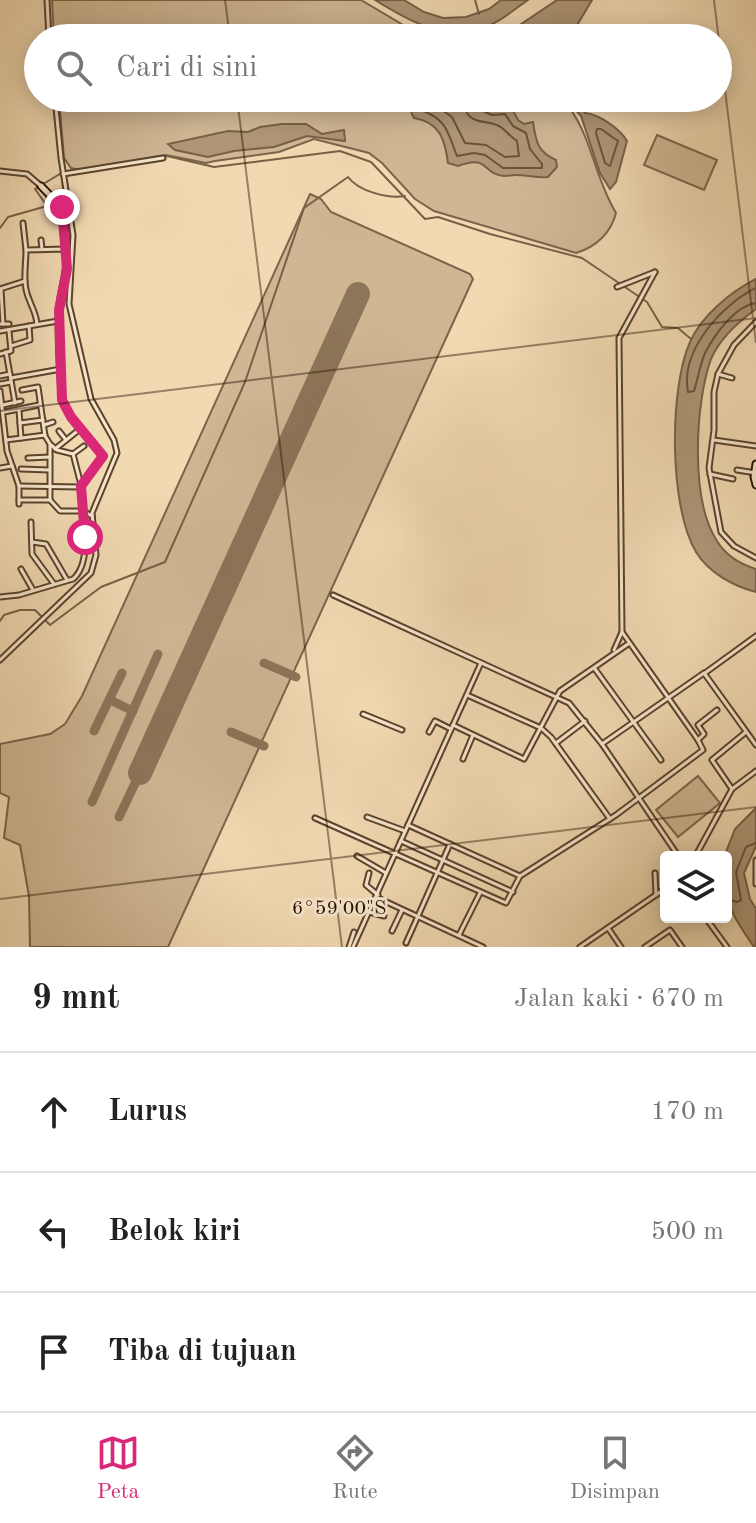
<!DOCTYPE html>
<html lang="id">
<meta charset="utf-8">
<style>
:root{--surface:#fff;--page:#f2f2f2;--text:#222;--muted:#767676;--line:#e0e0e0;--accent:#db2777}
body{margin:0;font-family:"Old Standard TT",serif;background:var(--page);color:var(--text)}
.controls{position:absolute;right:24px;bottom:24px;display:grid;overflow:hidden;border-radius:8px;box-shadow:0 4px 20px #0003}
.controls button{width:72px;height:72px;display:grid;place-items:center;padding:0;border:0;border-bottom:2px solid var(--line);background:var(--surface);color:var(--text);font:40px sans-serif}
.stop{position:absolute;width:24px;height:24px;margin:-18px;border:6px solid #db2777;border-radius:50%;background:#fff}
.stop.end{background:#db2777;border-color:#fff;box-shadow:0 2px 8px #0008}
.list{margin:0;padding:0;list-style:none}
h2{display:flex;justify-content:space-between;align-items:center;height:104px;margin:0;padding:0 32px;font-size:34px}
h2 small{font-size:26px;font-weight:400;color:var(--muted)}
.list li{display:grid;grid-template-columns:52px 1fr auto;gap:24px;align-items:center;box-sizing:border-box;height:120px;padding:0 32px;border-top:2px solid var(--line)}
.list b{display:block;font-size:30px;white-space:nowrap}
.list em{font-size:26px;font-style:normal;color:var(--muted)}
.icon{flex:none;width:44px;height:44px;fill:none;stroke:currentColor;stroke-width:2;stroke-linecap:round;stroke-linejoin:round}
.map{position:relative;flex:none;width:756px;height:947px;overflow:hidden}
.search{position:absolute;background:var(--surface);box-shadow:0 4px 20px #0003;left:24px;right:24px;top:24px;height:88px;display:flex;align-items:center;gap:20px;box-sizing:border-box;padding:0 28px;border-radius:44px;color:var(--muted);font-size:30px}
.sheet{height:464px;background:var(--surface)}
nav{display:flex;justify-content:space-around;align-items:center;box-sizing:border-box;height:112px;border-top:2px solid var(--line);background:var(--surface);font-size:22px;color:var(--muted)}
nav a{display:grid;justify-items:center;gap:4px}
nav .on{color:var(--accent)}
.map>svg:first-child{display:block}
</style>
<div class="map">
<svg width="756" height="947" viewBox="0 0 756 947">
<rect width="100%" height="100%" fill="#f1d9b2"/>
<filter id="stains"><feTurbulence type="fractalNoise" baseFrequency=".0025" numOctaves="4"/><feColorMatrix values="0 0 0 0 .2 0 0 0 0 .09 0 0 0 0 .02 0 0 0 .5 -.17"/></filter>
<radialGradient id="worn" r=".72"><stop offset=".6" stop-color="#630" stop-opacity="0"/><stop offset="1" stop-color="#630" stop-opacity=".3"/></radialGradient>
<g fill="#cfb794" stroke="#7c644a" stroke-width="2">
<path d="M 52,0 L 361,0 L 425,38 L 54,38 Z"/>
<path d="M 59,98 L 562,98 C 593,134 592,173 616,213 C 611,233 596,247 576,253 L 434,211 L 415,199 L 382,163 L 369,153 L 314,139 L 279,152 L 215,161 L 206,163 L 166,155 L 80,170 L 71,168 L 64,158 Z"/>
<path d="M 657,135 L 717,160 L 704,190 L 644,165 Z"/>
<path d="M 310,194 L 321,199 L 331,212 L 470,274 L 473,279 L 168,947 L 30,947 L 29,896 L 20,845 L 4,838 L 9,797 L 0,793 L 0,744 L 50,734 L 65,724 L 82,696 Z"/>
<path d="M 698,776 L 720,803 L 678,837 L 656,810 Z"/>
</g>
<g fill="#ad9575" stroke="#786046" stroke-width="2">
<path d="M 375,0 L 404,0 L 424,12 L 443,18 L 466,17 L 489,9 L 501,0 L 528,0 C 513,10 498,24 480,29 C 442,40 407,20 375,0 Z"/>
<path d="M 557,0 L 592,0 L 573,32 L 565,38 L 517,38 L 514,29 Z"/>
<path d="M 418,98 L 479,98 L 482,103 L 493,107 L 503,103 L 510,105 L 518,120 L 524,124 L 533,122 C 536,141 537,152 556,160 L 557,167 L 548,177 C 537,178 528,175 516,175 C 512,175 508,176 504,176 C 481,174 490,154 458,166 L 448,163 C 445,140 440,122 414,118 L 408,105 Z"/>
<path d="M 565,98 L 576,100 L 585,113 C 599,114 620,129 627,141 L 616,182 L 610,189 L 600,173 L 581,116 Z"/>
<path d="M 282,124 L 306,124 L 322,134 L 344,130 L 345,141 L 307,136 L 274,147 L 234,151 L 208,157 L 175,150 L 168,144 L 228,131 L 248,132 L 260,127 Z"/>
<path d="M 756,279 L 756,309 C 738,322 720,338 711,359 C 695,404 690,500 717,541 C 726,556 740,564 756,569 L 756,592 C 733,586 709,573 696,552 C 669,507 669,389 690,342 C 701,316 732,291 756,279 Z"/>
<path d="M 756,808 L 756,846 L 744,873 L 750,899 L 756,909 L 756,947 L 754,947 C 727,908 726,904 726,857 L 724,857 L 735,829 Z"/>
</g>
<g fill="none" stroke-linecap="round" stroke-linejoin="round">
<g stroke="#6b533a" stroke-width="2">
<path d="M 420,98 L 419,109 C 448,120 447,131 457,156 L 474,153 L 485,155 L 503,168 L 542,168 L 542,164 L 530,149 L 526,133 L 513,126 L 505,114 L 492,115 L 478,109 L 473,98"/>
<path d="M 430,98 L 432,103 L 452,117 L 465,143 L 486,145 L 505,157 L 519,156 L 517,141 C 511,137 507,132 502,128 C 489,117 465,130 463,98"/>
<path d="M 597,129 L 601,129 L 618,141 L 610,166 L 605,163 L 596,133 Z"/>
<path d="M 756,288 C 721,305 680,351 688,392 L 694,391 C 698,379 700,364 705,353 C 715,334 735,306 756,303"/>
<path d="M 726,899 L 737,902 L 741,900 L 736,872 L 746,847 L 756,843"/>
</g>
<g stroke="#786046" stroke-width="2">
<path d="M 475,0 L 479,14"/>
<path d="M 0,228 L 8,217 L 47,206 L 35,189 L 63,172 L 167,156 L 214,167 L 340,151 L 371,162 L 425,219 L 438,217 L 490,234 L 582,258 L 647,302 L 662,327 L 678,328 L 691,339"/>
<path d="M 0,621 L 4,615 L 20,610 L 35,610 L 50,625 L 101,587 L 165,562 L 245,382 L 304,208 L 348,177 C 358,191 388,199 405,196"/>
</g>
<g stroke="#8d7559" stroke-width="9">
<path d="M 264,663 L 296,677"/>
<path d="M 110,700 L 133,711"/>
<path d="M 94,731 L 122,673"/>
<path d="M 231,732 L 264,746"/>
<path d="M 92,802 L 158,654"/>
<path d="M 119,817 L 140,773"/>
</g>
<path stroke="#8d7559" stroke-width="24" d="M 140,773 L 358,294"/>
<g stroke="#5b432c" stroke-width="7">
<g id="street">
<path d="M 47,0 L 49,38"/>
<path d="M 0,171 L 27,174 L 41,186"/>
<path d="M 63,174 L 163,158"/>
<path d="M 23,223 L 26,250"/>
<path d="M 41,240 L 42,249"/>
<path d="M 655,272 L 619,338 L 622,632 L 698,740"/>
<path d="M 617,287 L 655,272"/>
<path d="M 0,289 L 25,281"/>
<path d="M 1,289 L 3,324"/>
<path d="M 756,322 L 734,345 L 718,374 L 714,392 L 714,430 L 709,468 L 721,532 L 734,546 L 756,558"/>
<path d="M 0,324 L 9,324"/>
<path d="M 0,331 L 58,321"/>
<path d="M 11,346 L 30,340 L 29,326"/>
<path d="M 6,352 L 15,403"/>
<path d="M 0,354 L 11,351 L 9,331"/>
<path d="M 718,374 L 732,378"/>
<path d="M 0,376 L 10,374"/>
<path d="M 11,378 L 61,369"/>
<path d="M 0,384 L 11,382"/>
<path d="M 22,390 L 38,387 L 45,436 L 50,444 L 50,500"/>
<path d="M 0,391 L 7,451 L 19,486 L 19,504"/>
<path d="M 3,405 L 21,401"/>
<path d="M 19,410 L 21,438"/>
<path d="M 4,412 L 39,405"/>
<path d="M 20,423 L 43,420"/>
<path d="M 44,425 L 53,422"/>
<path d="M 59,431 L 66,440"/>
<path d="M 6,440 L 45,435"/>
<path d="M 714,440 L 756,446"/>
<path d="M 51,445 L 57,450 L 73,454 L 81,485"/>
<path d="M 55,449 L 80,429"/>
<path d="M 73,454 L 84,446"/>
<path d="M 28,458 L 50,457"/>
<path d="M 0,468 L 12,466"/>
<path d="M 21,469 L 49,470"/>
<path d="M 737,470 L 756,473"/>
<path d="M 710,474 L 733,479"/>
<path d="M 19,486 L 80,487"/>
<path d="M 19,500 L 50,500 L 60,511 L 83,511 L 92,516"/>
<path d="M 31,522 L 32,554 L 54,584"/>
<path d="M 32,542 L 46,544 L 67,580"/>
<path d="M 21,569 L 33,590"/>
<path d="M 333,595 L 569,703 L 602,744 L 679,857"/>
<path d="M 0,597 L 19,595 L 73,579 C 94,562 82,510 81,486 L 103,458 C 95,437 70,425 63,403 C 59,388 57,321 59,304 C 62,282 67,274 66,249 L 26,250 C 26,266 22,283 29,299 C 32,308 36,313 37,324"/>
<path d="M 614,650 L 622,632"/>
<path d="M 0,660 L 91,573 L 96,555 L 92,513 L 117,453 L 114,440 L 91,399 L 69,304 L 73,235 L 61,158 L 55,98"/>
<path d="M 595,669 L 661,760"/>
<path d="M 705,673 L 756,636"/>
<path d="M 467,695 L 541,728 L 551,737 L 610,819"/>
<path d="M 363,714 L 402,730"/>
<path d="M 453,725 L 524,759 L 560,691 L 628,644"/>
<path d="M 429,732 L 435,721 L 451,729"/>
<path d="M 556,743 L 585,721"/>
<path d="M 602,744 L 704,673 L 756,745"/>
<path d="M 463,759 L 473,735"/>
<path d="M 732,789 L 712,760 L 746,732"/>
<path d="M 367,817 L 405,831"/>
<path d="M 315,818 L 506,903 L 520,876 L 616,815 L 703,750 L 698,740 L 704,734 L 698,725 L 717,710"/>
<path d="M 408,825 L 520,876"/>
<path d="M 401,841 L 513,892"/>
<path d="M 357,856 L 386,873"/>
<path d="M 695,857 L 732,789 L 756,771"/>
<path d="M 756,860 L 756,884"/>
<path d="M 369,873 L 366,885 L 378,895"/>
<path d="M 655,873 L 656,895"/>
<path d="M 378,898 L 483,947"/>
<path d="M 358,905 L 369,912 L 384,916"/>
<path d="M 705,917 L 727,947"/>
<path d="M 608,928 L 621,947"/>
<path d="M 392,931 L 402,910"/>
<path d="M 459,935 L 480,893"/>
<path d="M 406,943 L 450,844"/>
<path d="M 349,947 L 354,932"/>
<path d="M 353,947 L 481,663"/>
<path d="M 580,947 L 666,888"/>
<path d="M 645,947 L 670,930 L 682,947"/>
</g>
</g>
<g stroke="#291100" stroke-width="9">
<g id="secondary">
<path d="M 41,186 L 63,209 L 66,249"/>
<path d="M 756,464 L 754,477 L 756,485"/>
</g>
</g>
<use href="#street" stroke="#f6e6cd" stroke-width="3"/>
<use href="#secondary" stroke="#f6e6cd" stroke-width="5"/>
</g>
<g fill="none" stroke-linecap="round" stroke-linejoin="round">
<path stroke="#db2777" stroke-width="10" d="M 62,207 L 67,269 L 59,310 L 62,400 L 71,417 L 103,456 L 81,486 L 85,537"/>
</g>
<path fill="none" stroke="#291100" stroke-width="2" stroke-opacity="0.45" d="M 225,0 L 230,38M 714,0 L 756,343M 237,98 L 342,947M 0,411 L 756,318M 0,899 L 756,807"/>
<g font-size="20" text-anchor="middle" fill="#291100" stroke="#f6e6cd" stroke-width="6" stroke-linejoin="round" paint-order="stroke">
<text x="339" y="914">6°59'00"S</text>
</g>
<rect width="100%" height="100%" filter="url(#stains)"/>
<rect width="100%" height="100%" fill="url(#worn)"/>
</svg>
<div class="controls">
<button><svg class="icon" aria-label="layers" viewBox="0 0 24 24"><path d="M12 4l9 5-9 5-9-5zM3 14l9 5 9-5"/></svg></button>
</div>
<div class="stop" style="left:85px;top:537px"></div>
<div class="stop end" style="left:62px;top:207px"></div>
<div class="search"><svg class="icon" aria-label="search" viewBox="0 0 24 24"><circle cx="10" cy="10" r="6"/><path d="M15 15l6 6"/></svg>Cari di sini</div>
</div>
<section class="sheet">
<h2>9 mnt<small>Jalan kaki · 670 m</small></h2>
<ul class="list">
<li><svg class="icon" aria-label="ahead" viewBox="0 0 24 24"><path d="M12 20V5M6 11l6-6 6 6"/></svg><div><b>Lurus</b></div><em>170 m</em></li>
<li><svg class="icon" aria-label="left" viewBox="0 0 24 24"><path d="M17 20v-9H6M10 6l-5 5 5 5"/></svg><div><b>Belok kiri</b></div><em>500 m</em></li>
<li><svg class="icon" aria-label="arrive" viewBox="0 0 24 24"><path d="M6 21V4h12l-3 4 3 4H6"/></svg><div><b>Tiba di tujuan</b></div></li>
</ul>
</section>
<nav>
<a class="on"><svg class="icon" aria-label="map" viewBox="0 0 24 24"><path d="M3 6l6-2 6 2 6-2v14l-6 2-6-2-6 2zM9 4v14M15 6v14"/></svg>Peta</a>
<a><svg class="icon" aria-label="directions" viewBox="0 0 24 24"><path d="M12 3l9 9-9 9-9-9zM9 14v-3h6M13 9l2 2-2 2"/></svg>Rute</a>
<a><svg class="icon" aria-label="saved" viewBox="0 0 24 24"><path d="M7 4h10v16l-5-4-5 4z"/></svg>Disimpan</a>
</nav>
